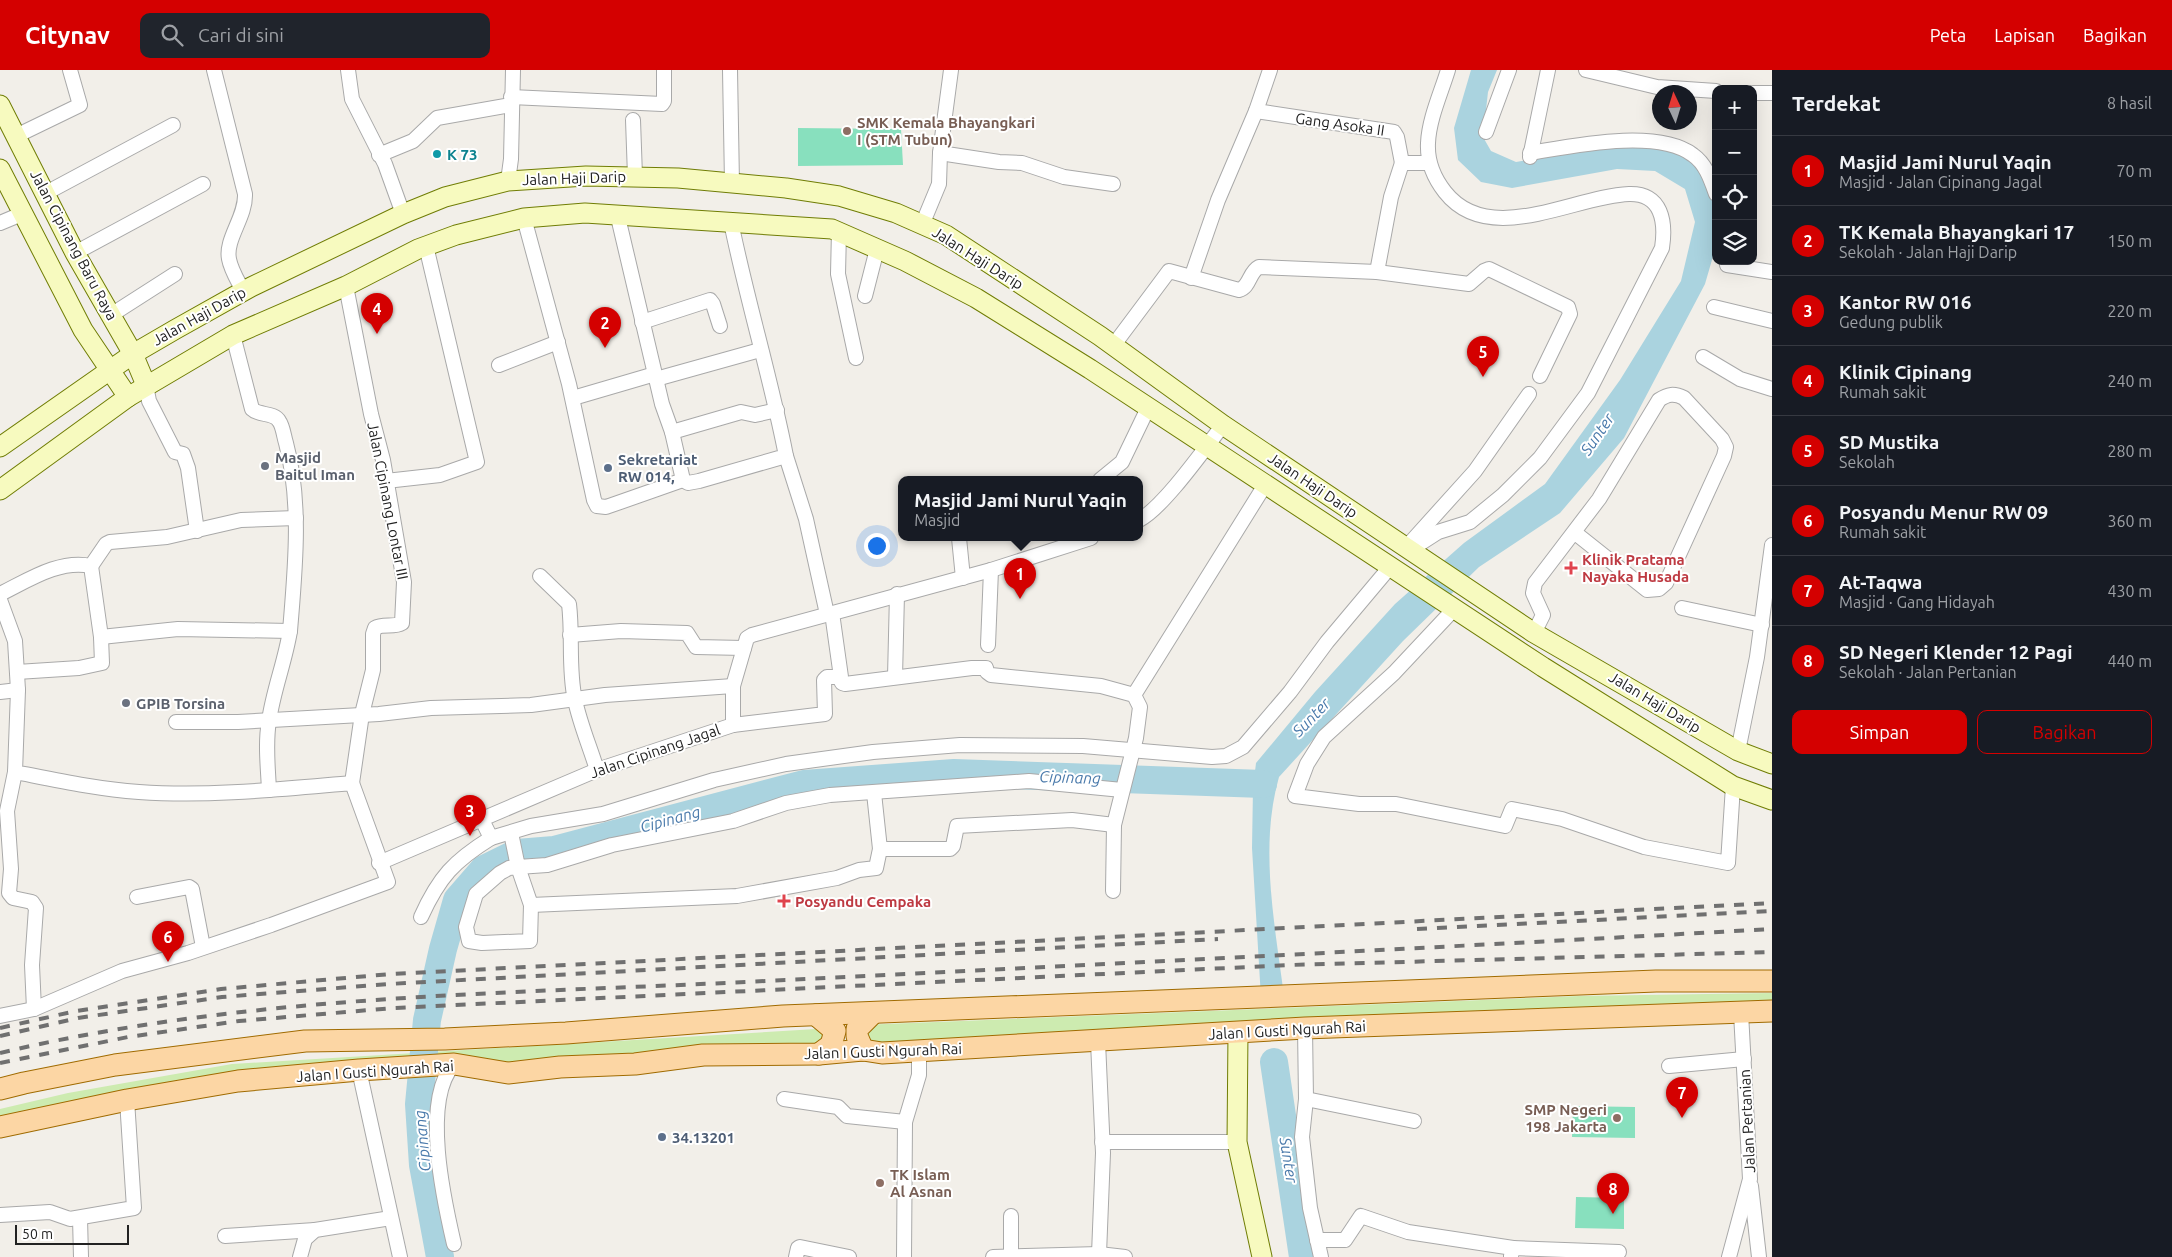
<!DOCTYPE html>
<html lang="id">
<meta charset="utf-8">
<style>
:root{--surface:#171b24;--page:#20242c;--text:#f1f3f6;--muted:#9ea1a6;--line:#363941;--accent:#d40000}
body{margin:0;font-family:Ubuntu,sans-serif;background:var(--page);color:var(--text)}
.controls{position:absolute;right:15px;top:15px;display:grid;overflow:hidden;border-radius:10px;box-shadow:0 5px 20px #0002}
.controls button{width:45px;height:45px;display:grid;place-items:center;padding:0;border:0;border-bottom:1px solid var(--line);background:var(--surface);color:var(--text);font:25px sans-serif}
.compass{position:absolute;left:1652px;top:15px;width:45px;height:45px;border-radius:50%;background:var(--surface);box-shadow:0 5px 20px #0002;rotate:356deg}
.scale{position:absolute;left:15px;bottom:12px;width:114px;box-sizing:border-box;padding-left:5px;border:2px solid #222;border-top:0;font-size:14px;line-height:18px;white-space:nowrap;color:#222;-webkit-text-stroke:4px #fff;paint-order:stroke}
.you{position:absolute;left:876px;top:475px;width:18px;height:18px;margin:-12px;border:4px solid #fff;border-radius:50%;background:#1a73e8;box-shadow:0 0 0 8px #1a73e833}
.badge{display:grid;place-items:center;width:32px;height:32px;border-radius:50%;background:var(--accent);color:#fff;font-size:16px;font-weight:700}
.pin{position:absolute;translate:-50% -41px;filter:drop-shadow(0 1px 2px #0008)}
.pin::after{content:'';position:absolute;top:26px;width:18px;height:15px;background:inherit;clip-path:polygon(0 0,100% 0,50% 100%)}
.popup{position:absolute;left:898px;top:406px;width:245px;height:65px;box-sizing:border-box;display:grid;place-content:center;border-radius:10px;background:var(--surface);filter:drop-shadow(0 1px 4px #0005);font-size:16px;white-space:nowrap;color:var(--muted)}
.popup b{font-size:19px;color:var(--text)}
.popup::after{content:'';position:absolute;left:50%;top:100%;margin-left:-10px;border:10px solid transparent;border-top-color:var(--surface)}
.list{margin:0;padding:0;list-style:none}
h2{display:flex;justify-content:space-between;align-items:center;height:65px;margin:0;padding:0 20px;font-size:21px}
h2 small{font-size:16px;font-weight:400;color:var(--muted)}
.list li{display:grid;grid-template-columns:32px 1fr auto;gap:15px;align-items:center;box-sizing:border-box;height:70px;padding:0 20px;border-top:1px solid var(--line)}
.list b{display:block;font-size:19px;white-space:nowrap}
.list p{margin:0;font-size:16px;white-space:nowrap;color:var(--muted)}
.list em{font-size:16px;font-style:normal;color:var(--muted)}
.actions{display:flex;gap:10px;padding:15px 20px}
.actions a{flex:1;padding:11px 0;border:1px solid var(--accent);border-radius:10px;text-align:center;font-size:18px;color:var(--accent)}
.actions .main{background:var(--accent);color:#fff}
.icon{flex:none;width:28px;height:28px;fill:none;stroke:currentColor;stroke-width:2;stroke-linecap:round;stroke-linejoin:round}
.map{position:relative;flex:none;width:1772px;height:1187px;overflow:hidden}
header{display:flex;align-items:center;gap:30px;box-sizing:border-box;height:70px;padding:0 25px;background:var(--accent);color:#fff}
header strong{font-size:24px}
nav{display:flex;gap:28px;margin-inline-start:auto;font-size:18px}
.search{width:350px;height:45px;background:var(--page);display:flex;align-items:center;gap:12px;box-sizing:border-box;padding:0 18px;border-radius:10px;color:var(--muted);font-size:19px}
main{display:flex}
aside{flex:1;background:var(--surface)}
.map>svg:first-child{display:block}
</style>
<header>
<strong>Citynav</strong>
<div class="search"><svg class="icon" aria-label="search" viewBox="0 0 24 24"><circle cx="10" cy="10" r="6"/><path d="M15 15l6 6"/></svg>Cari di sini</div>
<nav><a>Peta</a><a>Lapisan</a><a>Bagikan</a></nav>
</header>
<main>
<div class="map">
<svg width="1772" height="1187" viewBox="0 0 1772 1187">
<rect width="100%" height="100%" fill="#f2efe9"/>
<g fill="#cdebb0">
<path d="M 1772,923 L 1772,941 L 863,980 L 860,955 L 1579,926 Z"/>
<path d="M 833,958 L 827,979 L 359,1000 L 0,1057 L 0,1039 L 68,1023 L 232,994 Z"/>
</g>
<g fill="#88e0be">
<path d="M 798,58 L 901,59 L 903,95 L 798,96 Z"/>
<path d="M 1573,1036 L 1635,1037 L 1635,1068 L 1572,1067 Z"/>
<path d="M 1576,1127 L 1624,1128 L 1624,1159 L 1575,1158 Z"/>
</g>
<path fill="#aad3df" d="M 1471,0 L 1497,0 L 1488,22 L 1483,67 L 1491,81 L 1516,92 L 1618,74 L 1662,77 L 1702,96 L 1716,129 L 1716,176 L 1705,214 L 1624,368 L 1560,443 L 1479,497 L 1403,571 L 1279,707 C 1259,777 1275,855 1284,926 L 1261,928 L 1252,778 L 1253,718 L 1256,693 L 1315,622 L 1395,534 L 1464,473 L 1545,414 L 1620,310 L 1681,211 L 1695,152 L 1685,119 L 1655,101 L 1617,99 L 1512,118 L 1481,112 L 1458,90 L 1454,58 Z"/>
<g fill="none" stroke-linecap="round" stroke-linejoin="round">
<g stroke="#aad3df" stroke-width="28">
<path d="M 1274,992 L 1303,1187"/>
<path d="M 440,1187 L 423,1095 L 419,1034 L 427,950 L 443,879 L 457,830 L 484,799 L 517,783 L 554,780 L 804,714 L 954,703 L 1263,714"/>
</g>
<g stroke="#a9a9a9" stroke-width="16">
<g id="street">
<path d="M 214,0 L 245,124 C 246,147 225,169 229,189 C 231,200 238,211 243,221"/>
<path d="M 348,0 L 352,29 L 385,94 L 403,144"/>
<path d="M 730,0 L 732,113"/>
<path d="M 1586,0 L 1657,17 L 1716,21"/>
<path d="M 1753,23 L 1772,23"/>
<path d="M 511,27 L 662,34 L 664,31 L 664,0"/>
<path d="M 1256,41 L 1394,62 L 1397,67 L 1402,93 L 1429,93"/>
<path d="M 633,50 L 635,106"/>
<path d="M 1486,62 L 1509,0"/>
<path d="M 16,66 L 80,35 L 70,0"/>
<path d="M 940,83 L 999,92 L 1022,93 L 1064,107 L 1113,114"/>
<path d="M 1530,83 C 1573,76 1657,58 1693,85 C 1706,94 1711,110 1716,124"/>
<path d="M 379,85 L 413,71 L 437,48 L 511,35"/>
<path d="M 1530,87 L 1548,0"/>
<path d="M 508,111 L 511,89 L 513,0"/>
<path d="M 46,123 L 173,55"/>
<path d="M 524,148 L 569,314 L 594,430 L 597,436 L 606,437 L 683,410 L 672,362 L 662,334 L 617,143"/>
<path d="M 0,153 L 24,143"/>
<path d="M 922,155 L 939,114 L 940,83 L 951,0"/>
<path d="M 839,161 L 838,204 L 856,288"/>
<path d="M 75,183 L 203,114"/>
<path d="M 1727,195 L 1772,202"/>
<path d="M 1377,202 L 1469,214 L 1484,201 L 1489,199 L 1568,237 L 1570,244 L 1540,306"/>
<path d="M 1191,208 L 1218,130 L 1256,41 L 1270,0"/>
<path d="M 346,216 L 371,344 L 383,390 L 404,512 L 402,553 C 394,558 383,553 375,558 L 373,564 L 373,600 L 362,644 L 352,713"/>
<path d="M 865,226 L 877,179"/>
<path d="M 1714,237 L 1772,251"/>
<path d="M 111,245 L 175,204"/>
<path d="M 642,252 L 710,230 L 713,234 L 720,256"/>
<path d="M 233,265 L 252,339 C 259,346 274,342 279,351 C 283,356 284,367 286,373 C 302,433 295,500 290,561 C 285,592 273,621 269,651 C 265,674 268,697 269,720"/>
<path d="M 1113,276 L 1169,201 L 1239,220 C 1250,217 1249,202 1259,197 L 1377,202 L 1391,127 L 1402,93"/>
<path d="M 1703,287 L 1740,309 L 1772,319"/>
<path d="M 499,295 L 558,272"/>
<path d="M 656,309 L 760,280"/>
<path d="M 146,315 L 149,331 L 175,382 L 183,384 L 188,398 L 197,461"/>
<path d="M 573,328 L 655,304"/>
<path d="M 672,362 L 741,342 L 755,345 L 777,340"/>
<path d="M 786,386 L 806,449 L 827,544"/>
<path d="M 683,410 L 688,413 L 699,411 L 786,386 C 771,308 747,231 731,152"/>
<path d="M 1100,410 L 1122,392 L 1148,338"/>
<path d="M 386,411 L 440,405 L 477,392 L 426,176"/>
<path d="M 1139,450 C 1163,438 1205,378 1223,355"/>
<path d="M 959,468 L 963,508"/>
<path d="M 1411,472 L 1475,401 L 1529,324"/>
<path d="M 1410,480 L 1438,462 L 1470,452 L 1503,425 L 1540,388 L 1588,323 L 1662,178 C 1666,152 1662,123 1629,124 C 1574,126 1489,178 1445,122 C 1434,108 1427,92 1428,73 C 1429,49 1441,23 1448,0"/>
<path d="M 91,496 L 101,567 L 178,559 L 290,561"/>
<path d="M 540,506 L 569,534 C 573,566 568,599 575,630 C 580,654 590,677 597,700"/>
<path d="M 0,524 C 27,511 59,489 91,496 L 106,474 L 110,472 L 167,467 L 241,450 L 296,448"/>
<path d="M 0,530 L 15,571 L 18,620 L 15,702 C 56,710 97,719 139,722 C 210,727 282,719 352,713 L 388,812 L 271,855 L 188,883 L 122,901 L 34,939 L 0,946"/>
<path d="M 1455,538 L 1394,603 L 1324,667 L 1307,694 L 1295,726 L 1359,734 L 1396,734 L 1505,756 L 1512,739 L 1562,749 L 1644,777 L 1728,793 L 1733,716"/>
<path d="M 1682,538 L 1762,555"/>
<path d="M 832,543 L 841,607"/>
<path d="M 1534,563 L 1543,545 L 1533,523 L 1535,513 L 1599,429 L 1659,330 C 1668,324 1674,323 1684,328 L 1722,369 L 1726,377 L 1724,386 L 1666,513 L 1659,519 L 1647,520 L 1574,462"/>
<path d="M 570,565 L 621,561 L 687,563 L 696,577 L 744,578"/>
<path d="M 988,575 L 991,500"/>
<path d="M 17,602 L 79,598 L 102,593 L 101,567"/>
<path d="M 895,607 L 897,524"/>
<path d="M 0,622 L 18,620"/>
<path d="M 1134,625 L 1265,415"/>
<path d="M 176,652 L 238,652 L 379,644 L 431,638 L 531,635 L 605,625 L 733,616"/>
<path d="M 1738,681 L 1757,587 L 1772,475"/>
<path d="M 15,702 L 7,741 L 11,799 L 9,823 L 13,828 L 32,832 L 36,838 L 32,895 L 34,939"/>
<path d="M 874,723 L 880,779"/>
<path d="M 481,748 L 491,768 L 531,756 L 603,744 L 714,710 L 786,694 L 873,682 L 960,675 L 1083,676 L 1212,687 L 1226,686 L 1243,677 L 1290,622 L 1327,572 L 1390,497"/>
<path d="M 511,763 L 518,797 L 547,795 L 612,775 L 733,751 L 786,733 L 830,725 L 1029,711 L 1122,720"/>
<path d="M 379,793 L 597,700 L 733,655 L 733,616 L 747,568 L 752,565 L 991,500 L 1091,468"/>
<path d="M 518,797 L 531,835 L 530,871 L 482,873 L 469,871 L 466,857 L 476,824 L 500,803 L 509,798 Z"/>
<path d="M 1113,821 L 1114,755"/>
<path d="M 137,827 L 189,817 L 192,819 L 203,877"/>
<path d="M 531,835 L 737,826 L 837,808 L 859,800 L 876,798 L 880,779 L 950,779 L 953,776 L 957,756 L 1072,750 L 1114,755 L 1136,668 L 1140,637 L 1134,625 L 1101,616 L 991,605 L 987,602 L 986,598 L 972,598 L 845,614 L 842,613 L 839,607 L 827,607 L 824,610 L 825,644 L 733,655"/>
<path d="M 421,847 C 439,807 454,791 491,768"/>
<path d="M 1305,958 L 1306,1029 L 1302,1067 L 1310,1138 L 1321,1187"/>
<path d="M 1098,972 L 1103,1083 L 1099,1184"/>
<path d="M 454,994 C 421,1030 444,1131 454,1174"/>
<path d="M 1669,996 L 1744,989"/>
<path d="M 359,1000 L 400,1187"/>
<path d="M 784,1029 L 838,1037 L 847,1046 L 905,1052"/>
<path d="M 1306,1029 L 1414,1051"/>
<path d="M 1102,1072 L 1237,1072"/>
<path d="M 1751,1116 L 1759,1187"/>
<path d="M 0,1145 L 50,1142 L 70,1149 L 134,1138 L 127,1030"/>
<path d="M 1011,1146 L 1011,1186"/>
<path d="M 80,1148 L 81,1187"/>
<path d="M 225,1166 L 315,1160"/>
<path d="M 1317,1170 L 1345,1170 L 1361,1146 L 1408,1162 L 1513,1178"/>
<path d="M 1511,1186 L 1513,1178 L 1619,1182"/>
<path d="M 300,1187 L 305,1169 L 315,1160 L 391,1148"/>
<path d="M 796,1187 L 798,1178 L 800,1177 L 849,1187"/>
<path d="M 904,1187 L 905,1052 L 919,1005 L 919,981"/>
<path d="M 993,1187 L 1099,1184 L 1125,1187"/>
<path d="M 1729,1187 L 1750,1109 L 1741,943"/>
</g>
</g>
<g stroke="#707d05" stroke-width="21">
<g id="secondary">
<path d="M 0,35 L 75,183 L 133,284 L 146,315"/>
<path d="M 0,99 L 83,260 L 128,327"/>
<path d="M 0,377 L 133,284 L 176,259 L 251,217 L 403,144 L 445,127 L 508,111 L 586,106 L 678,108 L 786,118 L 839,126 L 896,143 L 946,165 L 1100,266 L 1223,355 L 1534,563 L 1738,681 L 1772,694"/>
<path d="M 0,420 L 128,327 L 233,265 L 346,216 L 418,179 L 456,165 L 524,148 L 585,143 L 832,159 L 905,191 L 976,228 L 1090,299 L 1543,597 L 1733,716 L 1772,730"/>
<path d="M 1238,962 L 1237,1072 L 1262,1187"/>
</g>
</g>
<g stroke="#a06b00" stroke-width="23">
<g id="primary">
<path d="M 816,945 L 835,961 L 831,975 L 819,984"/>
<path d="M 863,980 L 857,966 L 857,959 L 873,943"/>
<path d="M 0,1019 L 24,1013 L 115,995 L 305,971 L 445,969 L 566,963 L 783,946 L 1656,911 L 1772,911"/>
<path d="M 0,1057 L 127,1030 L 238,1011 L 359,1000 L 454,994 L 508,1003 L 560,997 L 635,994 L 703,985 L 819,984 L 863,980 L 882,983 L 1305,958 L 1772,941"/>
</g>
</g>
<use href="#street" stroke="#fff" stroke-width="14"/>
<use href="#secondary" stroke="#f7fabf" stroke-width="19"/>
<use href="#primary" stroke="#fcd6a4" stroke-width="21"/>
<g stroke="#707070" stroke-width="4" stroke-dasharray="10 10" stroke-linecap="butt">
<path d="M 1417,859 L 1772,841"/>
<path d="M 0,958 L 76,941 L 221,919 L 391,904 L 1772,833"/>
<path d="M 0,966 L 78,948 L 222,927 L 389,914 L 1218,869"/>
<path d="M 0,983 C 243,925 498,924 746,912 C 1088,895 1430,878 1772,859"/>
<path d="M 0,993 L 128,967 L 239,951 L 394,938 L 1290,895 L 1772,882"/>
</g>
</g>
<g fill="#8d6e63" stroke="#fff" stroke-width="2">
<circle cx="847" cy="61" r="5"/>
<circle cx="1617" cy="1048" r="5"/>
<circle cx="880" cy="1113" r="5"/>
</g>
<circle fill="#0f9aa8" stroke="#fff" stroke-width="2" cx="437" cy="84" r="5"/>
<g fill="#6b7280" stroke="#fff" stroke-width="2">
<circle cx="265" cy="396" r="5"/>
<circle cx="126" cy="633" r="5"/>
</g>
<g fill="#5c6f8a" stroke="#fff" stroke-width="2">
<circle cx="608" cy="398" r="5"/>
<circle cx="662" cy="1067" r="5"/>
</g>
<g fill="#e0444e" stroke="#fff" stroke-width="2">
<path d="M1568.5 490.5h5v5h5v5h-5v5h-5v-5h-5v-5h5z"/>
<path d="M781.5 823.5h5v5h5v5h-5v5h-5v-5h-5v-5h5z"/>
</g>
<g text-anchor="middle" dominant-baseline="central" stroke-width="4" stroke-linejoin="round" paint-order="stroke">
<g font-size="15" font-weight="bold" fill="#785e54" stroke="#fff" text-anchor="start">
<text x="857" y="52">SMK Kemala Bhayangkari<tspan x="857" dy="17">I (STM Tubun)</tspan></text>
<text x="1607" y="1039" text-anchor="end">SMP Negeri<tspan x="1607" dy="17">198 Jakarta</tspan></text>
<text x="890" y="1104">TK Islam<tspan x="890" dy="17">Al Asnan</tspan></text>
</g>
<g font-size="15" fill="#222" stroke="#fff">
<text transform="translate(1340 54) rotate(8)">Gang Asoka II</text>
<text transform="translate(574 108) rotate(-2)">Jalan Haji Darip</text>
<text transform="translate(74 175) rotate(62)">Jalan Cipinang Baru Raya</text>
<text transform="translate(978 188) rotate(32)">Jalan Haji Darip</text>
<text transform="translate(199 246) rotate(-29)">Jalan Haji Darip</text>
<text transform="translate(1313 415) rotate(34)">Jalan Haji Darip</text>
<text transform="translate(388 431) rotate(79)">Jalan Cipinang Lontar III</text>
<text transform="translate(1655 632) rotate(31)">Jalan Haji Darip</text>
<text transform="translate(655 681) rotate(-19)">Jalan Cipinang Jagal</text>
<text transform="translate(1287 960) rotate(-3)">Jalan I Gusti Ngurah Rai</text>
<text transform="translate(883 981) rotate(-2)">Jalan I Gusti Ngurah Rai</text>
<text transform="translate(375 1001) rotate(-4)">Jalan I Gusti Ngurah Rai</text>
<text transform="translate(1747 1051) rotate(-93)">Jalan Pertanian</text>
</g>
<g font-size="15" font-weight="bold" fill="#0d838f" stroke="#fff" text-anchor="start">
<text x="447" y="84">K 73</text>
</g>
<g font-size="15" font-weight="bold" fill="#5b616d" stroke="#fff" text-anchor="start">
<text x="275" y="387">Masjid<tspan x="275" dy="17">Baitul Iman</tspan></text>
<text x="136" y="633">GPIB Torsina</text>
</g>
<g font-size="15" font-weight="bold" fill="#4e5e75" stroke="#fff" text-anchor="start">
<text x="618" y="389">Sekretariat<tspan x="618" dy="17">RW 014,</tspan></text>
<text x="672" y="1067">34.13201</text>
</g>
<g font-size="15" font-weight="bold" fill="#be3a42" stroke="#fff" text-anchor="start">
<text x="1582" y="489">Klinik Pratama<tspan x="1582" dy="17">Nayaka Husada</tspan></text>
<text x="795" y="831">Posyandu Cempaka</text>
</g>
<g font-size="16" font-style="italic" fill="#4a7aab" stroke="#fff">
<text transform="translate(1597 364) rotate(-56)">Sunter</text>
<text transform="translate(1311 647) rotate(-46)">Sunter</text>
<text transform="translate(1070 707) rotate(2)">Cipinang</text>
<text transform="translate(670 749) rotate(-15)">Cipinang</text>
<text transform="translate(422 1071) rotate(-95)">Cipinang</text>
<text transform="translate(1289 1090) rotate(81)">Sunter</text>
</g>
</g>
</svg>
<div class="controls">
<button>+</button>
<button>−</button>
<button><svg class="icon" aria-label="locate" viewBox="0 0 24 24"><circle cx="12" cy="12" r="6"/><path d="M12 2v4M12 18v4M2 12h4M18 12h4"/></svg></button>
<button><svg class="icon" aria-label="layers" viewBox="0 0 24 24"><path d="M12 4l9 5-9 5-9-5zM3 14l9 5 9-5"/></svg></button>
</div>
<svg class="compass" viewBox="-18 -18 36 36"><path d="M0-13l5 13h-10z" fill="#e53935"/><path d="M0 13l5-13h-10z" fill="#9ea1a6"/></svg>
<div class="scale">50 m</div>
<div class="you"></div>
<div class="pin badge" style="left:1020px;top:529px">1</div>
<div class="popup"><b>Masjid Jami Nurul Yaqin</b>Masjid</div>
<div class="pin badge" style="left:605px;top:278px">2</div>
<div class="pin badge" style="left:470px;top:766px">3</div>
<div class="pin badge" style="left:377px;top:264px">4</div>
<div class="pin badge" style="left:1483px;top:307px">5</div>
<div class="pin badge" style="left:168px;top:892px">6</div>
<div class="pin badge" style="left:1682px;top:1048px">7</div>
<div class="pin badge" style="left:1613px;top:1144px">8</div>
</div>
<aside>
<h2>Terdekat<small>8 hasil</small></h2>
<ul class="list">
<li><span class="badge">1</span><div><b>Masjid Jami Nurul Yaqin</b><p>Masjid · Jalan Cipinang Jagal</p></div><em>70 m</em></li>
<li><span class="badge">2</span><div><b>TK Kemala Bhayangkari 17</b><p>Sekolah · Jalan Haji Darip</p></div><em>150 m</em></li>
<li><span class="badge">3</span><div><b>Kantor RW 016</b><p>Gedung publik</p></div><em>220 m</em></li>
<li><span class="badge">4</span><div><b>Klinik Cipinang</b><p>Rumah sakit</p></div><em>240 m</em></li>
<li><span class="badge">5</span><div><b>SD Mustika</b><p>Sekolah</p></div><em>280 m</em></li>
<li><span class="badge">6</span><div><b>Posyandu Menur RW 09</b><p>Rumah sakit</p></div><em>360 m</em></li>
<li><span class="badge">7</span><div><b>At-Taqwa</b><p>Masjid · Gang Hidayah</p></div><em>430 m</em></li>
<li><span class="badge">8</span><div><b>SD Negeri Klender 12 Pagi</b><p>Sekolah · Jalan Pertanian</p></div><em>440 m</em></li>
</ul>
<div class="actions"><a class="main">Simpan</a><a>Bagikan</a></div>
</aside>
</main>
